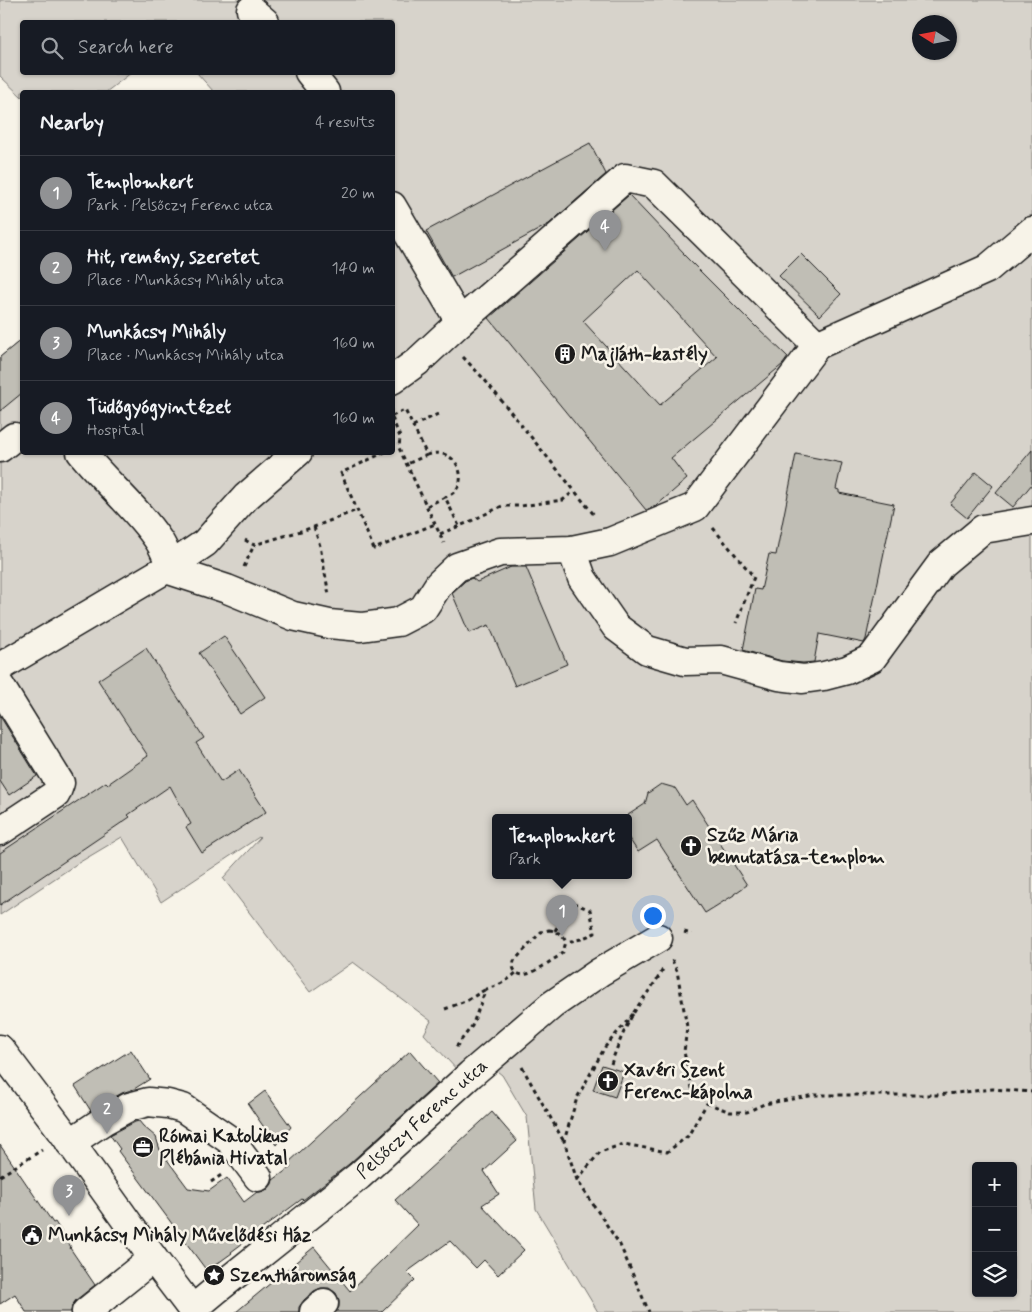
<!DOCTYPE html>
<meta charset="utf-8">
<style>
:root{--surface:#171b24;--page:#242831;--text:#f1f3f6;--muted:#9ea1a6;--line:#363941;--accent:#919294}
body{margin:0;font-family:Mynerve,sans-serif;background:var(--page);color:var(--text)}
.controls{position:absolute;right:15px;bottom:15px;display:grid;overflow:hidden;border-radius:5px;box-shadow:0 1px 4px #0004}
.controls button{width:45px;height:45px;display:grid;place-items:center;padding:0;border:0;border-bottom:1px solid var(--line);background:var(--surface);color:var(--text);font:25px sans-serif}
.compass{position:absolute;left:912px;top:15px;width:45px;height:45px;border-radius:50%;background:var(--surface);box-shadow:0 1px 4px #0004;rotate:281deg}
.you{position:absolute;left:652px;top:915px;width:18px;height:18px;margin:-12px;border:4px solid #fff;border-radius:50%;background:#1a73e8;box-shadow:0 0 0 8px #1a73e833}
.badge{display:grid;place-items:center;width:32px;height:32px;border-radius:50%;background:var(--accent);color:#fff;font-size:16px;font-weight:700}
.pin{position:absolute;translate:-50% -41px;filter:drop-shadow(0 1px 2px #0008)}
.pin::after{content:'';position:absolute;top:26px;width:18px;height:15px;background:inherit;clip-path:polygon(0 0,100% 0,50% 100%)}
.popup{position:absolute;left:492px;top:814px;width:140px;height:65px;box-sizing:border-box;display:grid;place-content:center;border-radius:5px;background:var(--surface);filter:drop-shadow(0 1px 4px #0005);font-size:16px;white-space:nowrap;color:var(--muted)}
.popup b{font-size:19px;color:var(--text)}
.popup::after{content:'';position:absolute;left:50%;top:100%;margin-left:-10px;border:10px solid transparent;border-top-color:var(--surface)}
.list{margin:0;padding:0;list-style:none}
h2{display:flex;justify-content:space-between;align-items:center;height:65px;margin:0;padding:0 20px;font-size:21px}
h2 small{font-size:16px;font-weight:400;color:var(--muted)}
.list li{display:grid;grid-template-columns:32px 1fr auto;gap:15px;align-items:center;box-sizing:border-box;height:75px;padding:0 20px;border-top:1px solid var(--line)}
.list b{display:block;font-size:19px;white-space:nowrap}
.list p{margin:0;font-size:16px;white-space:nowrap;color:var(--muted)}
.list em{font-size:16px;font-style:normal;color:var(--muted)}
.icon{flex:none;width:28px;height:28px;fill:none;stroke:currentColor;stroke-width:2;stroke-linecap:round;stroke-linejoin:round}
.map{position:relative;flex:none;width:1032px;height:1312px;overflow:hidden}
.search{position:absolute;background:var(--surface);box-shadow:0 1px 4px #0004;left:20px;top:20px;width:375px;height:55px;display:flex;align-items:center;gap:12px;box-sizing:border-box;padding:0 18px;border-radius:5px;color:var(--muted);font-size:19px}
.panel{position:absolute;background:var(--surface);box-shadow:0 1px 4px #0004;left:20px;top:90px;width:375px;height:365px;border-radius:5px}
.map>svg:first-child{display:block}
</style>
<div class="map">
<svg width="1032" height="1312" viewBox="0 0 1032 1312">
<rect width="100%" height="100%" fill="#f7f3e8"/>
<filter id="ink" filterUnits="userSpaceOnUse"><feTurbulence type="fractalNoise" baseFrequency=".02" numOctaves="2"/><feDisplacementMap in="SourceGraphic" scale="10" xChannelSelector="R" yChannelSelector="G"/><feConvolveMatrix kernelMatrix="1 2 1 2 8 2 1 2 1" color-interpolation-filters="sRGB"/></filter>
<g filter="url(#ink)">
<path fill="#d7d3cb" stroke="#7a7874" fill-rule="evenodd" d="M 0,0 L 1032,0 L 1032,1312 L 598,1312 L 536,1209 L 527,1117 L 502,1075 L 476,1055 L 458,1071 L 424,1034 L 431,1021 L 353,962 L 310,992 L 223,878 L 260,838 L 259,837 L 161,902 L 122,837 L 75,865 L 0,915 L 0,357 L 22,339 L 22,452 L 392,452 L 392,92 L 214,92 L 197,73 L 392,72 L 392,22 L 22,22 L 22,72 L 131,73 L 106,92 L 22,92 L 22,97 L 0,76 ZM 920,22 L 950,22 L 950,52 L 920,52 ZM 496,817 L 628,817 L 628,875 L 496,875 ZM 976,1166 L 1013,1166 L 1013,1293 L 976,1293 Z"/>
<g fill="#c0beb5" stroke="#1c1c1c" fill-rule="evenodd">
<path d="M 590,143 L 606,174 L 549,224 L 452,277 L 426,231 Z"/>
<path d="M 629,195 L 684,253 L 683,254 L 756,327 L 756,326 L 788,357 L 783,364 L 671,458 L 687,479 L 656,506 L 646,510 L 489,318 ZM 638,270 L 717,357 L 660,405 L 583,321 Z"/>
<path d="M 801,254 L 841,294 L 820,316 L 779,276 Z"/>
<path d="M 22,339 L 22,393 L 0,411 L 0,357 Z"/>
<path d="M 1032,450 L 1032,484 L 1013,507 L 996,493 Z"/>
<path d="M 796,454 L 842,463 L 836,489 L 839,490 L 839,493 L 894,504 L 866,639 L 864,643 L 819,634 L 814,662 L 803,663 L 782,661 L 743,650 L 755,589 L 761,590 L 769,554 L 776,555 Z"/>
<path d="M 976,472 L 993,486 L 967,518 L 950,504 Z"/>
<path d="M 511,567 L 526,567 L 567,664 L 515,686 L 489,625 L 469,633 L 452,593 L 465,581 L 472,578 L 477,582 Z"/>
<path d="M 224,636 L 265,697 L 240,714 L 199,653 Z"/>
<path d="M 146,648 L 204,738 L 196,743 L 221,782 L 239,770 L 266,812 L 202,853 L 186,827 L 191,824 L 170,786 L 128,815 L 130,817 L 0,905 L 0,853 L 106,782 L 108,784 L 148,756 L 98,680 Z"/>
<path d="M 0,716 L 37,776 L 9,795 L 0,781 Z"/>
<path d="M 661,784 L 675,788 L 686,805 L 692,800 L 747,885 L 734,894 L 734,895 L 705,913 L 657,840 L 638,852 L 628,837 L 628,815 L 645,804 L 648,793 Z"/>
<path d="M 131,1050 L 150,1079 L 134,1089 L 122,1093 L 91,1111 L 75,1086 Z"/>
<path d="M 410,1051 L 438,1083 L 349,1164 L 303,1200 L 302,1199 L 231,1252 L 232,1253 L 207,1271 L 118,1151 L 120,1149 L 110,1135 L 135,1122 L 139,1121 L 143,1126 L 156,1137 L 160,1150 L 188,1188 L 209,1191 L 227,1178 L 244,1202 L 257,1192 L 260,1192 L 268,1189 L 272,1184 L 273,1180 L 291,1167 L 288,1163 Z"/>
<path d="M 602,1065 L 624,1072 L 615,1097 L 593,1090 Z"/>
<path d="M 265,1091 L 291,1127 L 276,1145 L 248,1104 Z"/>
<path d="M 492,1112 L 517,1141 L 484,1171 L 499,1194 L 482,1205 L 524,1250 L 498,1275 L 484,1260 L 476,1268 L 450,1241 L 407,1272 L 415,1280 L 382,1312 L 336,1312 L 339,1307 L 339,1300 L 336,1293 L 329,1288 L 321,1288 L 314,1291 L 304,1300 L 299,1307 L 299,1312 L 236,1312 L 314,1247 L 350,1291 L 418,1225 L 395,1200 Z"/>
<path d="M 0,1145 L 53,1223 L 55,1222 L 71,1247 L 70,1248 L 95,1285 L 76,1300 L 72,1306 L 71,1312 L 26,1312 L 15,1294 L 0,1304 Z"/>
</g>
<g fill="none" stroke-linecap="round" stroke-linejoin="round">
<g stroke="#1c1c1c" stroke-width="31">
<g id="minor">
<path d="M 251,10 L 265,22"/>
<path d="M 309,72 L 325,92"/>
<path d="M 392,206 L 460,322"/>
<path d="M 817,345 L 987,269 L 1032,231"/>
<path d="M 0,448 L 14,437"/>
<path d="M 81,452 C 106,483 137,508 159,541 C 164,548 167,558 171,566"/>
<path d="M 572,550 L 582,578 L 616,627 L 647,650 L 685,661 L 721,660 L 779,676 L 803,679 L 824,676 L 847,670 L 872,658 L 941,564 L 983,529 L 1032,521"/>
<path d="M 166,569 L 227,589 L 293,616 L 329,624 L 361,627 L 398,622 L 423,609 L 439,584 L 457,567 L 500,552 L 572,550 L 610,542 L 695,507 L 817,345 L 654,184 L 625,178 L 460,322 L 417,362 L 392,380"/>
<path d="M 0,667 L 171,566 L 205,543 L 246,497 L 298,452"/>
<path d="M 0,686 L 60,783 L 56,794 L 0,831"/>
<path d="M 0,1049 L 65,1135 L 153,1258 L 194,1312"/>
<path d="M 70,1143 L 103,1121 L 129,1107 L 148,1102 L 168,1104 L 183,1108 L 231,1141 L 258,1177"/>
<path d="M 192,1310 L 216,1290 L 359,1176 L 471,1074 L 552,1005 L 600,972 L 658,938"/>
<path d="M 86,1312 L 153,1258"/>
<path d="M 314,1312 L 324,1303"/>
</g>
</g>
<g stroke="#1c1c1c" stroke-width="3" stroke-dasharray="4 4" stroke-linecap="butt">
<path d="M 463,357 L 484,379 L 595,516"/>
<path d="M 392,416 L 405,410 L 427,455 L 407,464"/>
<path d="M 392,418 L 400,437 L 399,448 L 444,543"/>
<path d="M 413,426 L 438,414"/>
<path d="M 385,452 L 341,473 L 374,549 L 435,524"/>
<path d="M 427,455 C 460,444 473,489 445,497"/>
<path d="M 427,506 L 445,497 L 459,526"/>
<path d="M 314,527 L 320,546 L 329,595"/>
<path d="M 713,528 L 754,577 L 736,623"/>
<path d="M 440,534 L 469,522 L 502,506 L 521,506 L 563,500 L 574,491"/>
<path d="M 245,540 L 254,545 L 314,527 L 357,510"/>
<path d="M 244,567 L 254,545"/>
<path d="M 549,930 C 557,931 562,934 566,942 L 563,952 L 559,956 C 550,961 536,972 527,974 C 523,976 518,974 516,972 C 512,968 513,965 514,961 L 541,932 Z"/>
<path d="M 555,931 C 561,919 566,912 576,904 L 590,910 L 595,933 L 581,939 L 566,942"/>
<path d="M 684,932 L 692,934"/>
<path d="M 672,960 L 677,971 L 687,1027 L 684,1052 L 692,1088 L 707,1103 L 730,1112 L 747,1112 L 764,1104 L 815,1095 L 937,1095 L 993,1089 L 1032,1092"/>
<path d="M 445,1009 L 468,1000 L 486,989"/>
<path d="M 633,1014 L 605,1047 L 577,1098 L 564,1141 L 577,1180 L 620,1245 L 649,1312"/>
<path d="M 456,1047 L 472,1026 L 486,989 C 498,986 507,981 516,973"/>
<path d="M 611,1064 C 617,1047 624,1030 633,1014 C 642,998 655,985 663,969"/>
<path d="M 522,1067 L 563,1140"/>
<path d="M 0,1176 L 42,1150"/>
<path d="M 577,1180 L 600,1152 L 624,1144 L 667,1152 L 688,1136 L 707,1103"/>
<path d="M 211,1182 L 223,1174"/>
</g>
<use href="#minor" stroke="#f7f3e8" stroke-width="28"/>
</g>
</g>
<defs>
<g id="building-disc" transform="scale(1.125)"><circle r="9.5" fill="#1c1c1c" stroke="#f7f3e8"/><path d="M-4-6H4V6H1V3H-1V6H-4ZM-2.5-4.3h1.7v1.8h-1.7ZM.8-4.3h1.7v1.8H.8ZM-2.5-1h1.7V.8h-1.7ZM.8-1h1.7V.8H.8Z" fill="#fff"/></g>
<g id="church-disc" transform="scale(1.125)"><circle r="9.5" fill="#1c1c1c" stroke="#f7f3e8"/><path d="M-1.2-6h2.4v3.5h3.3v2.4h-3.3V6h-2.4V-.1h-3.3v-2.4h3.3Z" fill="#fff"/></g>
<g id="office-disc" transform="scale(1.125)"><circle r="9.5" fill="#1c1c1c" stroke="#f7f3e8"/><path d="M-6-3h4V-5.5h4V-3h4V5H-6ZM-1-4.5V-3h2v-1.5ZM-6 0V1H6V0Z" fill="#fff"/></g>
<g id="civic-disc" transform="scale(1.125)"><circle r="9.5" fill="#1c1c1c" stroke="#f7f3e8"/><path d="M-.6-6.5H3V-4.5H.6V-3L4-1V1h2V6H-6V1h2V-1L-.6-3ZM-1.2 2.5V6h2.4V2.5Z" fill="#fff"/></g>
<g id="sight-disc" transform="scale(1.125)"><circle r="9.5" fill="#1c1c1c" stroke="#f7f3e8"/><path d="M0-6L1.8-2.2L6-1.7L2.9 1.2L3.7 5.4L0 3.3L-3.7 5.4L-2.9 1.2L-6-1.7L-1.8-2.2Z" fill="#fff"/></g>
</defs>
<g fill-rule="evenodd">
<use href="#building-disc" x="565" y="354"/>
<use href="#church-disc" x="691" y="846"/>
<use href="#church-disc" x="608" y="1081"/>
<use href="#office-disc" x="143" y="1147"/>
<use href="#civic-disc" x="32" y="1235"/>
<use href="#sight-disc" x="214" y="1275"/>
</g>
<g text-anchor="middle" dominant-baseline="central" stroke-width="5" stroke-linejoin="round" paint-order="stroke">
<g font-size="19" font-weight="bold" fill="#1c1c1c" stroke="#f7f3e8" text-anchor="start">
<text x="581" y="354">Majláth-kastély</text>
<text x="707" y="835">Szűz Mária<tspan x="707" dy="22">bemutatása-templom</tspan></text>
<text x="624" y="1070">Xavéri Szent<tspan x="624" dy="22">Ferenc-kápolna</tspan></text>
<text x="159" y="1136">Római Katolikus<tspan x="159" dy="22">Plébánia Hivatal</tspan></text>
<text x="48" y="1235">Munkácsy Mihály Művelődési Ház</text>
<text x="230" y="1275">Szentháromság</text>
</g>
<g font-size="19" fill="#1c1c1c" stroke="#f7f3e8">
<text transform="translate(422 1119) rotate(-42)">Pelsőczy Ferenc utca</text>
</g>
</g>
</svg>
<div class="controls">
<button>+</button>
<button>−</button>
<button><svg class="icon" aria-label="layers" viewBox="0 0 24 24"><path d="M12 4l9 5-9 5-9-5zM3 14l9 5 9-5"/></svg></button>
</div>
<svg class="compass" viewBox="-18 -18 36 36"><path d="M0-13l5 13h-10z" fill="#e53935"/><path d="M0 13l5-13h-10z" fill="#9ea1a6"/></svg>
<div class="you"></div>
<div class="pin badge" style="left:562px;top:936px">1</div>
<div class="popup"><b>Templomkert</b>Park</div>
<div class="pin badge" style="left:107px;top:1134px">2</div>
<div class="pin badge" style="left:69px;top:1216px">3</div>
<div class="pin badge" style="left:605px;top:251px">4</div>
<div class="search"><svg class="icon" aria-label="search" viewBox="0 0 24 24"><circle cx="10" cy="10" r="6"/><path d="M15 15l6 6"/></svg>Search here</div>
<section class="panel">
<h2>Nearby<small>4 results</small></h2>
<ul class="list">
<li><span class="badge">1</span><div><b>Templomkert</b><p>Park · Pelsőczy Ferenc utca</p></div><em>20 m</em></li>
<li><span class="badge">2</span><div><b>Hit, remény, szeretet</b><p>Place · Munkácsy Mihály utca</p></div><em>140 m</em></li>
<li><span class="badge">3</span><div><b>Munkácsy Mihály</b><p>Place · Munkácsy Mihály utca</p></div><em>160 m</em></li>
<li><span class="badge">4</span><div><b>Tüdőgyógyintézet</b><p>Hospital</p></div><em>160 m</em></li>
</ul>
</section>
</div>
